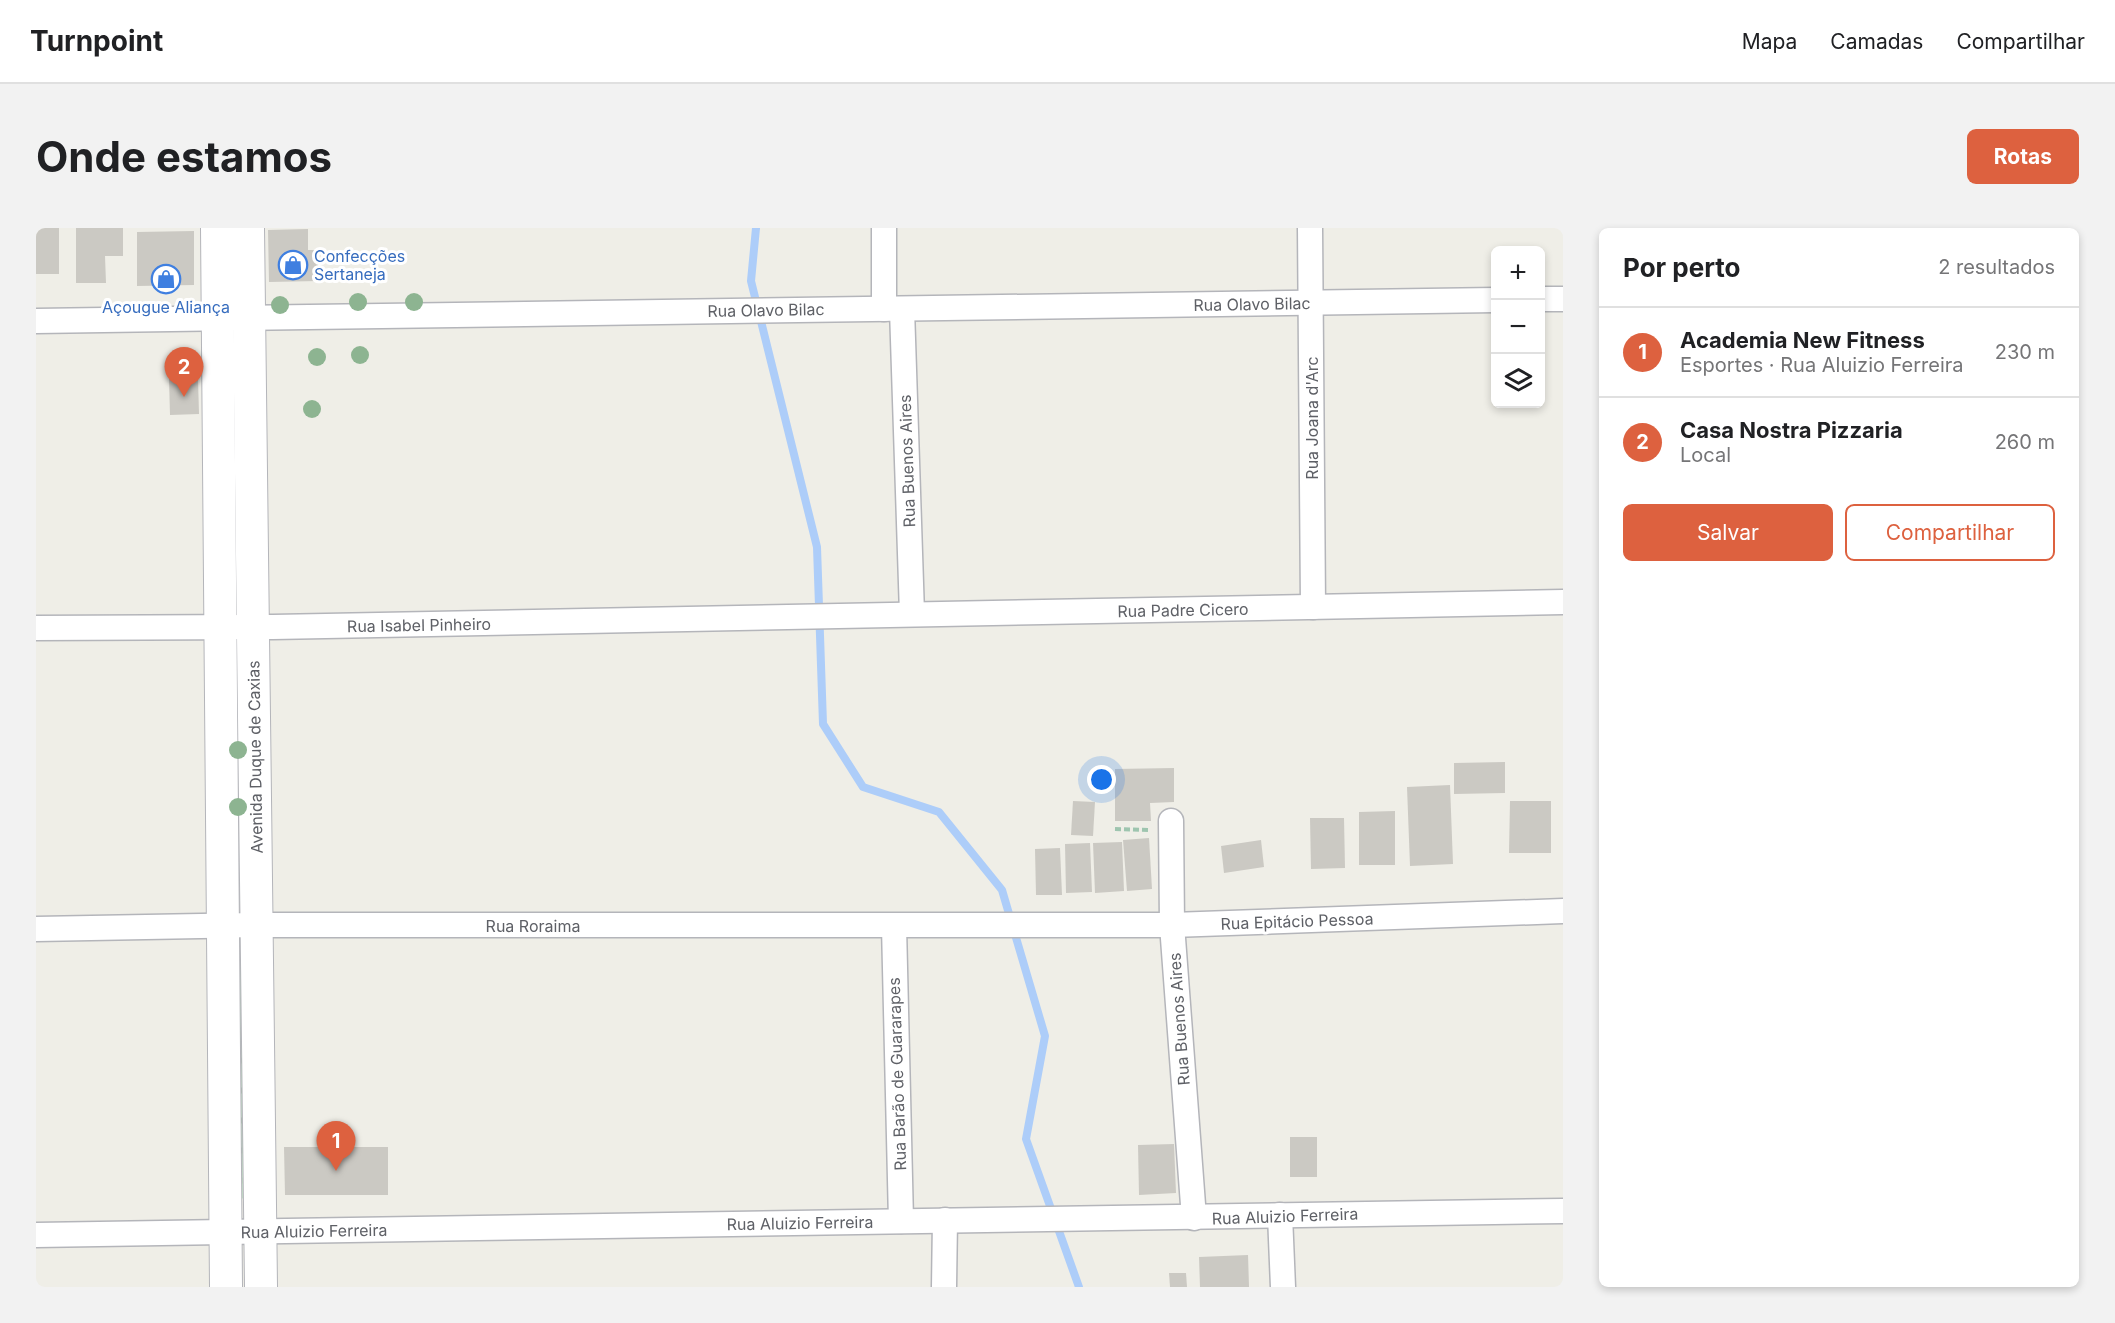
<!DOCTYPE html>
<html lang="pt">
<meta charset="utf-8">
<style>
:root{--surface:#fff;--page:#f2f2f2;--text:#202124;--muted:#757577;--line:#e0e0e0;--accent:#dd613f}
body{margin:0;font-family:Inter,sans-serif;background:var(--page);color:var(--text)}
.controls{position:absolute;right:18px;top:18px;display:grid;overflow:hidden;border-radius:9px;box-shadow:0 3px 9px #0003}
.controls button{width:54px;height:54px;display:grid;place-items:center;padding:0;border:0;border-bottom:2px solid var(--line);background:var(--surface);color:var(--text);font:30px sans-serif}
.you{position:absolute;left:1066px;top:552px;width:21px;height:21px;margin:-15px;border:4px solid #fff;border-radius:50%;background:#1a73e8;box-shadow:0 0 0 9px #1a73e833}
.badge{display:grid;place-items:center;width:39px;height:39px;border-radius:50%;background:var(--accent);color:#fff;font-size:20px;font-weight:700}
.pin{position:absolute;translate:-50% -50px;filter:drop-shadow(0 2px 3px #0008)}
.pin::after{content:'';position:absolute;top:32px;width:21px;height:18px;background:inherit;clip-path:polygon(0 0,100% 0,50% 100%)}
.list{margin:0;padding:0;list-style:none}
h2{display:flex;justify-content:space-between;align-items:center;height:78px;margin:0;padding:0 24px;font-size:26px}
h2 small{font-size:20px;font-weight:400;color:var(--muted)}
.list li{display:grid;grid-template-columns:39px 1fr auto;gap:18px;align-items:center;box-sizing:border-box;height:90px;padding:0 24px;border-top:2px solid var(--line)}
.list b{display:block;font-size:22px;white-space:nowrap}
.list p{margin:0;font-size:20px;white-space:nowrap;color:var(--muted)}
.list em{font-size:20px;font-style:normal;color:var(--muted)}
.actions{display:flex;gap:12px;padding:18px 24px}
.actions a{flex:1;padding:14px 0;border:2px solid var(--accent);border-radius:9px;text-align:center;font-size:21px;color:var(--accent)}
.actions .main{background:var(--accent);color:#fff}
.icon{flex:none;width:33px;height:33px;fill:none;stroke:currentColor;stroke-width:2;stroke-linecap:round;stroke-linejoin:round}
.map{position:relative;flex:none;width:1527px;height:1059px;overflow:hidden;border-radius:9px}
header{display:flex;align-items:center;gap:36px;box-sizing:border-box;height:84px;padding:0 30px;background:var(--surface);border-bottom:2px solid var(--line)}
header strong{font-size:28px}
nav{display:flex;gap:33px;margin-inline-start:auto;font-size:21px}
.intro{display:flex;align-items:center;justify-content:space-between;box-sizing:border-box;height:144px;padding:0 36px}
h1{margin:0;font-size:42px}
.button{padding:15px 27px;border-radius:9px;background:var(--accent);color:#fff;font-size:21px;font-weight:700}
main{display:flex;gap:36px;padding:0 36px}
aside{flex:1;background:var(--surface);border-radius:9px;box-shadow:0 3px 9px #0003}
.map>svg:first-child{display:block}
</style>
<header>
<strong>Turnpoint</strong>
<nav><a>Mapa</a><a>Camadas</a><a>Compartilhar</a></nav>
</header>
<div class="intro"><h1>Onde estamos</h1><a class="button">Rotas</a></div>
<main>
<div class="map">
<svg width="1527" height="1059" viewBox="0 0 1527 1059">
<defs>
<pattern id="grass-tufts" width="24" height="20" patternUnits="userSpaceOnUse" patternTransform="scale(1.5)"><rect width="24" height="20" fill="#c5e4c9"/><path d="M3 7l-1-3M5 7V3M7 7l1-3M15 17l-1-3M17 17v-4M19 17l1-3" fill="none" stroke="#a3bca7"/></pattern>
</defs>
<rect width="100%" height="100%" fill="#efeee7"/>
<path fill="url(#grass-tufts)" d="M 204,726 L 209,735 L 213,964 L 206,971 L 201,962 L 198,735 Z"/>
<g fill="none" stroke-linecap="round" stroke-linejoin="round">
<path stroke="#adcdf9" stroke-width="8" d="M 720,0 L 715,53 L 781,319 L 787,496 L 827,559 L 903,584 L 966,662 L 1009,808 L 990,911 L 1043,1059"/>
</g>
<g fill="#cbc9c3">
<rect x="0" y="0" width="23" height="46"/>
<path d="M 40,0 L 87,0 L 87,28 L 69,28 L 70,55 L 40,55 Z"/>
<path d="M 272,1 L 272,22 L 282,22 L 282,53 L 233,54 L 232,2 Z"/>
<path d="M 158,3 L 158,57 L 101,58 L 101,4 Z"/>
<path d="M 133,151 L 162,151 L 163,186 L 134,187 Z"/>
<path d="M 1469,534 L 1469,565 L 1418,566 L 1418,535 Z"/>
<path d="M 1138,540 L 1138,574 L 1114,575 L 1115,593 L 1079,593 L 1079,541 Z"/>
<path d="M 1414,557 L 1417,636 L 1374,638 L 1371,559 Z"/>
<path d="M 1037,573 L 1059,574 L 1057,608 L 1035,607 Z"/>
<path d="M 1474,573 L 1515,573 L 1515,625 L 1473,625 Z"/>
<path d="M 1359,583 L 1359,637 L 1323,637 L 1323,584 Z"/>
<path d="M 1274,590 L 1308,590 L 1309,640 L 1275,641 Z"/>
<path d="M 1113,610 L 1116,661 L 1091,663 L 1087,612 Z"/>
<path d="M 1225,612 L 1228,639 L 1188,645 L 1185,618 Z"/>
<path d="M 1086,614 L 1088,663 L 1059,665 L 1057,615 Z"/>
<path d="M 1054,615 L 1056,664 L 1030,665 L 1029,616 Z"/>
<path d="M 1024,620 L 1026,667 L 1000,667 L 999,621 Z"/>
<rect x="1254" y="909" width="27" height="40"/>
<path d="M 1138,916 L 1140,965 L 1103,967 L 1102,917 Z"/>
<path d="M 248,919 L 352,919 L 352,967 L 249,967 Z"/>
<path d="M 1212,1027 L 1213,1059 L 1164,1059 L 1163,1029 Z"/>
<path d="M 1133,1045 L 1150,1045 L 1151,1059 L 1134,1059 Z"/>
</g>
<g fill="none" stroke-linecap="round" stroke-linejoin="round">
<g stroke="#b4b5ba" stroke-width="27">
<g id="minor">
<path d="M 1274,0 L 1277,379"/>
<path d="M 1504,71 L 1527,71"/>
<path d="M 848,81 L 848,0"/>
<path d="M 866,81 L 876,386"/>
<path d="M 0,93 L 1460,72"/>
<path d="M 0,400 L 237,399 L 1527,374"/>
<path d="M 1135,593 L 1136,697 L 1158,990"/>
<path d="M 858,698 L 865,993"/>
<path d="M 0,701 L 221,697 L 1136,697 L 1527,683"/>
<path d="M 1244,987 L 1247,1059"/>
<path d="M 0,1007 L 1527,983"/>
<path d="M 908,1059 L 909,992"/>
</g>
</g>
<g stroke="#b4b5ba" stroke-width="34">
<g id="tertiary">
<path d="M 181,0 L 190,1059"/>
<path d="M 212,0 L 225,1059"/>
</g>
</g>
<path stroke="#9ec5af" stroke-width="4" stroke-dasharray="6 3" stroke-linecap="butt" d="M 1079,601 L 1113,602"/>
<use href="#minor" stroke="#fff" stroke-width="24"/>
<use href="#tertiary" stroke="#fff" stroke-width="32"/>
</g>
<g fill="#8db491">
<circle cx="322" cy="74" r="9"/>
<circle cx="378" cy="74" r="9"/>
<circle cx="244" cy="77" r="9"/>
<circle cx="324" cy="127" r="9"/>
<circle cx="281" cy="129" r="9"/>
<circle cx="276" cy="181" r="9"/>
<circle cx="202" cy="522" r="9"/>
<circle cx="202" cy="579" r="9"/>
</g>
<defs>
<g id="shop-ring" transform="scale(1.5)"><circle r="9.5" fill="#fff" stroke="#3f7fe0" stroke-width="1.5"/><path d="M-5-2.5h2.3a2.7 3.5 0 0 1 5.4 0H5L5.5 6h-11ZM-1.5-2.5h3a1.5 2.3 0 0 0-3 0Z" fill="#3f7fe0"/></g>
</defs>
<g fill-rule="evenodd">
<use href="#shop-ring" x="257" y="37"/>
<use href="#shop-ring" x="130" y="51"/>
</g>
<g text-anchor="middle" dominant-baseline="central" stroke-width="6" stroke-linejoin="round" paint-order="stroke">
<g font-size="16" fill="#366cbe" stroke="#fff" text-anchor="start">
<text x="278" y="28">Confecções<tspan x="278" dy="18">Sertaneja</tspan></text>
<text x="130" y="79" text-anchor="middle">Açougue Aliança</text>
</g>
<g font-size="16" fill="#5e6066" stroke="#fff">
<text transform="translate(1216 76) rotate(-1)">Rua Olavo Bilac</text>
<text transform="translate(730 82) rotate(-1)">Rua Olavo Bilac</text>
<text transform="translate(1276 190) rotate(-90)">Rua Joana d'Arc</text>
<text transform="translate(871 233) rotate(-92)">Rua Buenos Aires</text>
<text transform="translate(1147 382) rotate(-1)">Rua Padre Cicero</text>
<text transform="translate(383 397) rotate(-1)">Rua Isabel Pinheiro</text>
<text transform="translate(219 529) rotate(-91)">Avenida Duque de Caxias</text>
<text transform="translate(1261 693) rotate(-2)">Rua Epitácio Pessoa</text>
<text x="497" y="698">Rua Roraima</text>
<text transform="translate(1143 791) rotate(-94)">Rua Buenos Aires</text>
<text transform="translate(861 846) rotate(-92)">Rua Barão de Guararapes</text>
<text transform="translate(1249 988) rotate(-2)">Rua Aluizio Ferreira</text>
<text transform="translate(764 995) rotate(-1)">Rua Aluizio Ferreira</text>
<text transform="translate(278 1003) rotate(-1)">Rua Aluizio Ferreira</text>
</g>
</g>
</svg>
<div class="controls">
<button>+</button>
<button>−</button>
<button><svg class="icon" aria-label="layers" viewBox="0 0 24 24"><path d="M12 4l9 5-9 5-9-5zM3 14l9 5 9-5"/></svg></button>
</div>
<div class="you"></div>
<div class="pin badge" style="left:300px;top:943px">1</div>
<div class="pin badge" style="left:148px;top:169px">2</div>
</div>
<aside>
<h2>Por perto<small>2 resultados</small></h2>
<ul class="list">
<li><span class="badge">1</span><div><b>Academia New Fitness</b><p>Esportes · Rua Aluizio Ferreira</p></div><em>230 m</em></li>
<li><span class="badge">2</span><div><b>Casa Nostra Pizzaria</b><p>Local</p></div><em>260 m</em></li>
</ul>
<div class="actions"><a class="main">Salvar</a><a>Compartilhar</a></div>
</aside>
</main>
